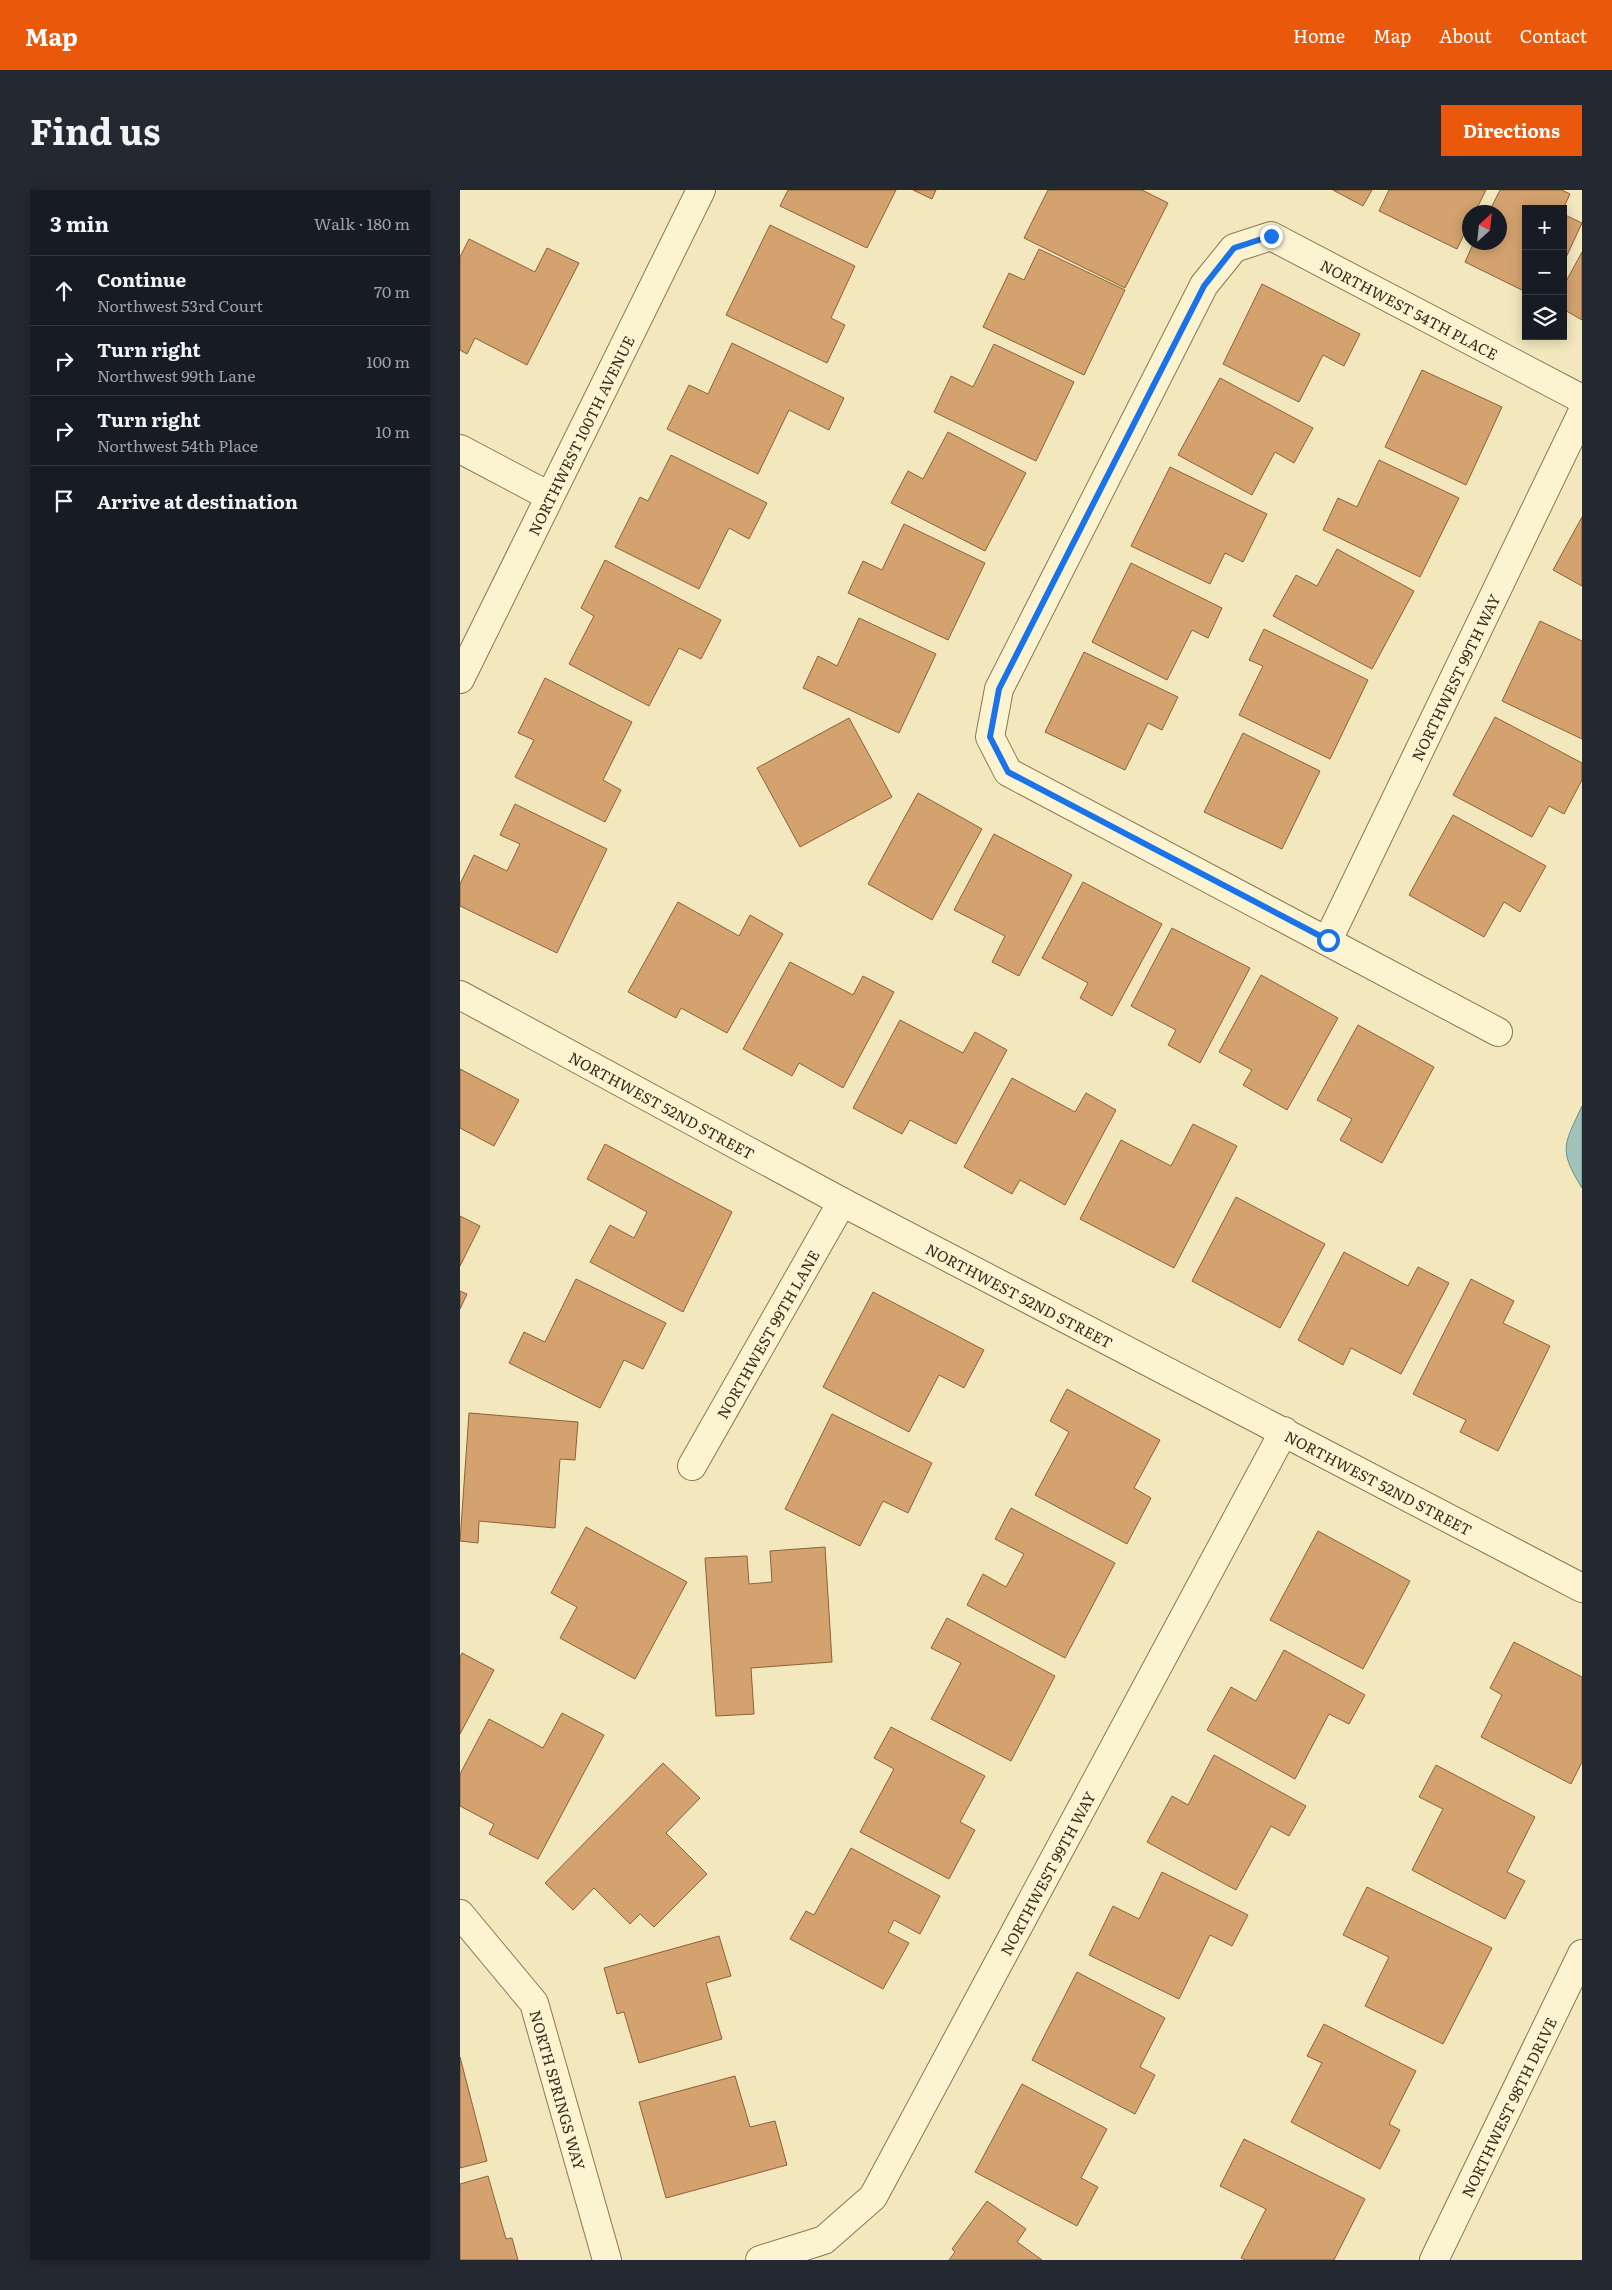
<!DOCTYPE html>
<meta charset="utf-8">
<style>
:root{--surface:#171b24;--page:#242831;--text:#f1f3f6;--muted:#9ea1a6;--line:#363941;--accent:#ea580c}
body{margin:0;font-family:Literata,serif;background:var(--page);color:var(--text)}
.controls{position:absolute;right:15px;top:15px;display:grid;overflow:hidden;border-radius:0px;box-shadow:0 2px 12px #0003}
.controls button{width:45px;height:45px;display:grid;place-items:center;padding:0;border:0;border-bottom:1px solid var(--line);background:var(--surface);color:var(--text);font:25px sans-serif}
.compass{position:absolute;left:1002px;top:15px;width:45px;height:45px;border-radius:50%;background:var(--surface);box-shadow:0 2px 12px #0003;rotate:27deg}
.stop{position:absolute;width:15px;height:15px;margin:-11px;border:4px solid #1a73e8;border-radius:50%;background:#fff}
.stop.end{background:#1a73e8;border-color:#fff;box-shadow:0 1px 5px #0008}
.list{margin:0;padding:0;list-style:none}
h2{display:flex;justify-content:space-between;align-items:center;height:65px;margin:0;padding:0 20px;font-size:21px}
h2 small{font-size:16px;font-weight:400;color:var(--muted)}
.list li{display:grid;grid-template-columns:32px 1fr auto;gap:15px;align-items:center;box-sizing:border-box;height:70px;padding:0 20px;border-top:1px solid var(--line)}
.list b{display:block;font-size:19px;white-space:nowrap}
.list p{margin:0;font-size:16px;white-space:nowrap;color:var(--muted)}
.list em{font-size:16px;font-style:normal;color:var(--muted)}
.icon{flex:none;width:28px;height:28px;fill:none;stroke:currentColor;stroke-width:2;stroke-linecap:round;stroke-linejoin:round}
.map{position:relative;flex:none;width:1122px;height:2070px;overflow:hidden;border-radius:0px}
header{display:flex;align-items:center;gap:30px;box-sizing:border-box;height:70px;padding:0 25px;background:var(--accent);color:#fff}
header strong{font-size:24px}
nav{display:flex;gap:28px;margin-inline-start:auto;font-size:18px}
.intro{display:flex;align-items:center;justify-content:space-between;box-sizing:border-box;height:120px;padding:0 30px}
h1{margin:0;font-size:35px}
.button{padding:12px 22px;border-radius:0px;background:var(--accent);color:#fff;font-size:18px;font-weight:700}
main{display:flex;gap:30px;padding:0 30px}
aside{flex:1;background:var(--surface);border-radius:0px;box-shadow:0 2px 12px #0003}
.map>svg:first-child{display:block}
</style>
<header>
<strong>Map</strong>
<nav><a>Home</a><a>Map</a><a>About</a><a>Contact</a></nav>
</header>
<div class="intro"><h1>Find us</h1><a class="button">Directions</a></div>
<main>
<aside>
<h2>3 min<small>Walk · 180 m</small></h2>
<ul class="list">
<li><svg class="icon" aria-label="ahead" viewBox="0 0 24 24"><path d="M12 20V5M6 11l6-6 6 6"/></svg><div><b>Continue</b><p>Northwest 53rd Court</p></div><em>70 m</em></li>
<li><svg class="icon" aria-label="right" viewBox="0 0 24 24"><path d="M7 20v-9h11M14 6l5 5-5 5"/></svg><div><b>Turn right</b><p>Northwest 99th Lane</p></div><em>100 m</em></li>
<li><svg class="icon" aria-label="right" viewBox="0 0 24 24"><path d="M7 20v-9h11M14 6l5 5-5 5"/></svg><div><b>Turn right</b><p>Northwest 54th Place</p></div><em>10 m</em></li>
<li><svg class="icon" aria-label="arrive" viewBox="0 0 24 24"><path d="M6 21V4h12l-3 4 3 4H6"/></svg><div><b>Arrive at destination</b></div></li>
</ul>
</aside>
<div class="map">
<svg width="1122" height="2070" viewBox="0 0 1122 2070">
<rect width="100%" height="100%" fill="#f2e7bd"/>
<path fill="#a1c3bc" stroke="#68918a" d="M 1122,916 L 1122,998 C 1098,959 1104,955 1122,916 Z"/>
<g fill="#d4a26f" stroke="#8d6138">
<path d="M 328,0 L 436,0 L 407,58 L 320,16 Z"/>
<path d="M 453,0 L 476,0 L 472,9 Z"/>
<path d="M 588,0 L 682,0 L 708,13 L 665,98 L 564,48 Z"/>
<path d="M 873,0 L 912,0 L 903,16 Z"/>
<path d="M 929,0 L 1026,0 L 1015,22 L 1009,22 L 1009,34 L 997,59 L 919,21 Z"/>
<path d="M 1040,0 L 1102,0 L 1110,4 L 1103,19 L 1066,19 L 1066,102 L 1005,72 L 1014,52 L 1040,52 L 1040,22 L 1029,22 Z"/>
<path d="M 1103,24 L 1122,33 L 1103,74 Z"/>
<path d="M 310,35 L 395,76 L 371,128 L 385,135 L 367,173 L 266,125 Z"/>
<path d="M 9,49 L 75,82 L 87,58 L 119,73 L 67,175 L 15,148 L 7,164 L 0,160 L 0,67 Z"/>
<path d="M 579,59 L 665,100 L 624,185 L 523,137 L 549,83 L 564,90 Z"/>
<path d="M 1122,62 L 1122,130 L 1103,119 L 1103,97 Z"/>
<path d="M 802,94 L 900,144 L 884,176 L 863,165 L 839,212 L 763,174 Z"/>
<path d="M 272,153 L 384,208 L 369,240 L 329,220 L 298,284 L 207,239 L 229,195 L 248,204 Z"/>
<path d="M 534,154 L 614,192 L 576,271 L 474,222 L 491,186 L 513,197 Z"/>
<path d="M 962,180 L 1042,217 L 1006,295 L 925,257 Z"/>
<path d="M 760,188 L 853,238 L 834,273 L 815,262 L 792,305 L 718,265 Z"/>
<path d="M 488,242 L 566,283 L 525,361 L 431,313 L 448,281 L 463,289 Z"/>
<path d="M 211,265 L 307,313 L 289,349 L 269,338 L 239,399 L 155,357 L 180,307 L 188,311 Z"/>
<path d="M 919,270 L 999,308 L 960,387 L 863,340 L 878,308 L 897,317 Z"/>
<path d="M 710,277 L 807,324 L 783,372 L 765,363 L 750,394 L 671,356 Z"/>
<path d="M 1122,327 L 1122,396 L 1093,380 Z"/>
<path d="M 444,334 L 525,373 L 488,450 L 388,403 L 403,371 L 422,380 Z"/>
<path d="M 877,359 L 954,401 L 912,479 L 813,426 L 836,385 L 857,396 Z"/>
<path d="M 145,370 L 261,430 L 241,469 L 219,458 L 189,516 L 109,474 L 134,426 L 121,418 Z"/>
<path d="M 671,373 L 762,418 L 748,448 L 732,440 L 707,490 L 632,452 Z"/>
<path d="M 399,428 L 476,464 L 439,543 L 343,498 L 358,466 L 377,476 Z"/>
<path d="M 1080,431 L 1122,451 L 1122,549 L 1042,511 Z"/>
<path d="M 804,439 L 908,490 L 870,569 L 779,525 L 803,476 L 789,470 Z"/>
<path d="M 624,462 L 718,507 L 702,540 L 688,533 L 665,580 L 585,542 Z"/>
<path d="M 85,488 L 172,532 L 143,590 L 161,600 L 145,632 L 55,587 L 74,550 L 58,543 Z"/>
<path d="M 1035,527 L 1122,573 L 1122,590 L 1104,624 L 1089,616 L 1072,647 L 993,605 Z"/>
<path d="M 389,528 L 432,607 L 340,657 L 297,578 Z"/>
<path d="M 783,543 L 860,581 L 822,659 L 744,622 Z"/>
<path d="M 458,603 L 522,639 L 472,730 L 408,694 Z"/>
<path d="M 55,614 L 147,659 L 97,763 L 0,716 L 0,694 L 14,665 L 47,681 L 60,654 L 40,645 Z"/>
<path d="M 993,625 L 1086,676 L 1060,722 L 1044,712 L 1024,747 L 949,705 Z"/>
<path d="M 534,644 L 612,685 L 559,786 L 532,772 L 545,746 L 494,720 Z"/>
<path d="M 623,692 L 702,734 L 652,826 L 620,808 L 628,793 L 582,768 Z"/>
<path d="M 218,712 L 279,746 L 290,725 L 323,744 L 267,843 L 221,818 L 216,828 L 168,802 Z"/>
<path d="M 712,738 L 790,778 L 740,873 L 708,855 L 716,840 L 671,816 Z"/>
<path d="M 330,772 L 393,805 L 403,786 L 434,802 L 383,898 L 339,873 L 332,886 L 283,859 Z"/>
<path d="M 801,785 L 878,828 L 827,920 L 783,895 L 792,880 L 759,862 Z"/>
<path d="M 440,830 L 503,863 L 515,842 L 547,860 L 496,954 L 450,930 L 442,944 L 393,918 Z"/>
<path d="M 898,835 L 974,877 L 922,973 L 880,950 L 892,929 L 857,910 Z"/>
<path d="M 0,879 L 59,910 L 34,956 L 0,938 Z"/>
<path d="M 552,888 L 615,922 L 626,903 L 656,920 L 605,1015 L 560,990 L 552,1004 L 504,977 Z"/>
<path d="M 733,934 L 777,956 L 714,1078 L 620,1029 L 661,950 L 711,976 Z"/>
<path d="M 145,954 L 272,1022 L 223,1122 L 130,1072 L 150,1035 L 174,1048 L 187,1022 L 127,989 Z"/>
<path d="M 776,1007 L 865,1054 L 820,1138 L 732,1091 Z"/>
<path d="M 0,1026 L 20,1036 L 0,1076 Z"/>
<path d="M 884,1062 L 948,1096 L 958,1077 L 989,1093 L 941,1184 L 891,1158 L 883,1175 L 838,1150 Z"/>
<path d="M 116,1089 L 206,1133 L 183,1179 L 164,1170 L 140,1218 L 49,1173 L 64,1142 L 85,1152 Z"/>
<path d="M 1011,1089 L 1054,1111 L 1043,1133 L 1090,1156 L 1038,1261 L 1000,1242 L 1006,1230 L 953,1204 Z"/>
<path d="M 0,1101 L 7,1104 L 0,1119 Z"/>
<path d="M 413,1102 L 524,1160 L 504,1198 L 479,1185 L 449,1242 L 363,1197 Z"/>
<path d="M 607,1199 L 700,1250 L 674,1298 L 691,1308 L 667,1354 L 575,1305 L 609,1242 L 590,1231 Z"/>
<path d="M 9,1223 L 118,1232 L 115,1270 L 100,1269 L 95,1338 L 19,1331 L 18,1353 L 0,1351 Z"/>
<path d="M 372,1224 L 472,1273 L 448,1323 L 423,1311 L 400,1356 L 325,1319 Z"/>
<path d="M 551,1318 L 655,1373 L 605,1468 L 507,1415 L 523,1384 L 546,1397 L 564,1364 L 535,1349 Z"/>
<path d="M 126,1337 L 227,1392 L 175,1489 L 100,1448 L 117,1417 L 91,1403 Z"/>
<path d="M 858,1341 L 950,1391 L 903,1479 L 810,1430 Z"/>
<path d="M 365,1357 L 372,1472 L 291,1478 L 294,1524 L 256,1526 L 245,1368 L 287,1366 L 289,1394 L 312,1392 L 310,1361 Z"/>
<path d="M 487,1428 L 595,1486 L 551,1571 L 471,1529 L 501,1473 L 471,1458 Z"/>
<path d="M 1054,1452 L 1122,1487 L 1122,1572 L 1111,1594 L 1021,1547 L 1042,1505 L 1030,1498 Z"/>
<path d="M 824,1460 L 905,1505 L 889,1534 L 869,1524 L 835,1589 L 747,1540 L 771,1497 L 796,1511 Z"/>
<path d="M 2,1463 L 34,1480 L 0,1544 L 0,1467 Z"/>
<path d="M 102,1523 L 144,1545 L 78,1669 L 29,1644 L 34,1634 L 0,1616 L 0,1584 L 29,1529 L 83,1558 Z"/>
<path d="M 431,1537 L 525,1586 L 500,1632 L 515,1640 L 489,1689 L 400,1642 L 434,1579 L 414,1568 Z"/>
<path d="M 754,1565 L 846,1616 L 829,1646 L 811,1636 L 776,1700 L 687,1652 L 712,1606 L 728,1615 Z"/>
<path d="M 203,1573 L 240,1608 L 206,1643 L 247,1684 L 194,1737 L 180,1724 L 170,1734 L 134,1698 L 113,1720 L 85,1693 Z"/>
<path d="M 976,1575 L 1075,1627 L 1047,1682 L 1065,1691 L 1045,1729 L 952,1680 L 983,1619 L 959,1607 Z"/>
<path d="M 391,1658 L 480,1706 L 460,1744 L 434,1730 L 428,1742 L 449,1753 L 423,1799 L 330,1749 L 346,1721 L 354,1725 Z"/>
<path d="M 702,1682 L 788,1725 L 772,1756 L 750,1745 L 719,1809 L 629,1765 L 653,1716 L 679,1729 Z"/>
<path d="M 907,1697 L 1032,1758 L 983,1854 L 905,1816 L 929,1767 L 883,1745 Z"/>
<path d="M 259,1746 L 271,1786 L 246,1793 L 262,1849 L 179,1873 L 164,1822 L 157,1824 L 144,1778 Z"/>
<path d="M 617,1782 L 705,1828 L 680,1877 L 695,1885 L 675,1924 L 572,1870 Z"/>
<path d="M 864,1834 L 956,1881 L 929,1934 L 940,1940 L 920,1979 L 831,1932 L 862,1873 L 847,1866 Z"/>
<path d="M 0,1867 L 27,1971 L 0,1978 Z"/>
<path d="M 275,1886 L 290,1937 L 315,1931 L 327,1975 L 206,2008 L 179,1912 Z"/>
<path d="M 562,1894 L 647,1939 L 621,1988 L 638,1997 L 617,2036 L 515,1982 Z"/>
<path d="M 784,1949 L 905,2009 L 874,2070 L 785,2070 L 781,2068 L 806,2019 L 760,1996 Z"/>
<path d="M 28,1986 L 46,2049 L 52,2048 L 58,2070 L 0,2070 L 0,1994 Z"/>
<path d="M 527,2011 L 566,2039 L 557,2052 L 582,2070 L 489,2070 L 495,2062 L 492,2059 Z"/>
</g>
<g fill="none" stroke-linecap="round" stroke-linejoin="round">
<g stroke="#8b7755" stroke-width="30">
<g id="minor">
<path d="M 0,259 L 89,306"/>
<path id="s1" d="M 0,489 L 241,0"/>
<path id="s2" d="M 868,750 L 1122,223"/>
<path id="s3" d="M 0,805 L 382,1012 L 1122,1398"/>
<path id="s4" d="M 1038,842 L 548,582 L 530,547 L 539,499 L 744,95 L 774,58 L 811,46 L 1122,209"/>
<path id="s5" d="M 232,1276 L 382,1012"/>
<path id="s6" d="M 0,1724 L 74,1813 L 147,2070"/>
<path id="s7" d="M 300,2070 L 364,2050 L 413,2007 L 824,1241"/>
<path id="s8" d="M 974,2070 L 1122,1764"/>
</g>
</g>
<use href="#minor" stroke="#fcf3d1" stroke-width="28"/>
</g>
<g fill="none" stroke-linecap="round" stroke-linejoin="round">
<path stroke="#1a73e8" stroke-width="6" d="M 811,46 L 774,58 L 744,96 L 539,499 L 530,547 L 548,582 L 868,750"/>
</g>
<g text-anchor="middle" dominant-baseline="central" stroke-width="4" stroke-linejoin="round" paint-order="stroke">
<g font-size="15" fill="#392c1b" stroke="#f8f0ce">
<text stroke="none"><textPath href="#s4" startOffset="1339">NORTHWEST 54TH PLACE</textPath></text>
<text stroke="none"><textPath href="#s1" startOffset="272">NORTHWEST 100TH AVENUE</textPath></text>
<text stroke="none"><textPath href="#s2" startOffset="292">NORTHWEST 99TH WAY</textPath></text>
<text stroke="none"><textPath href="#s3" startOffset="230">NORTHWEST 52ND STREET</textPath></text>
<text stroke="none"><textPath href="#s3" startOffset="635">NORTHWEST 52ND STREET</textPath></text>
<text stroke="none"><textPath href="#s5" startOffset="152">NORTHWEST 99TH LANE</textPath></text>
<text stroke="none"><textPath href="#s3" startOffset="1040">NORTHWEST 52ND STREET</textPath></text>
<text stroke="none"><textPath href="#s7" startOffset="500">NORTHWEST 99TH WAY</textPath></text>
<text stroke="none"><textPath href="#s6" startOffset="206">NORTH SPRINGS WAY</textPath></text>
<text stroke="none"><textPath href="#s8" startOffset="170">NORTHWEST 98TH DRIVE</textPath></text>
</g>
</g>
</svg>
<div class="controls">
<button>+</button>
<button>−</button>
<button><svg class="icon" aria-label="layers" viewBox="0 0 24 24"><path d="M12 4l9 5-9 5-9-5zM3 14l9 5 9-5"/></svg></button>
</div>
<svg class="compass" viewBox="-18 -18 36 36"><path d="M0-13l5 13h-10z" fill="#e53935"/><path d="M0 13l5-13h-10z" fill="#9ea1a6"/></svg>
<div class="stop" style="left:868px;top:750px"></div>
<div class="stop end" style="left:811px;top:46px"></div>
</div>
</main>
